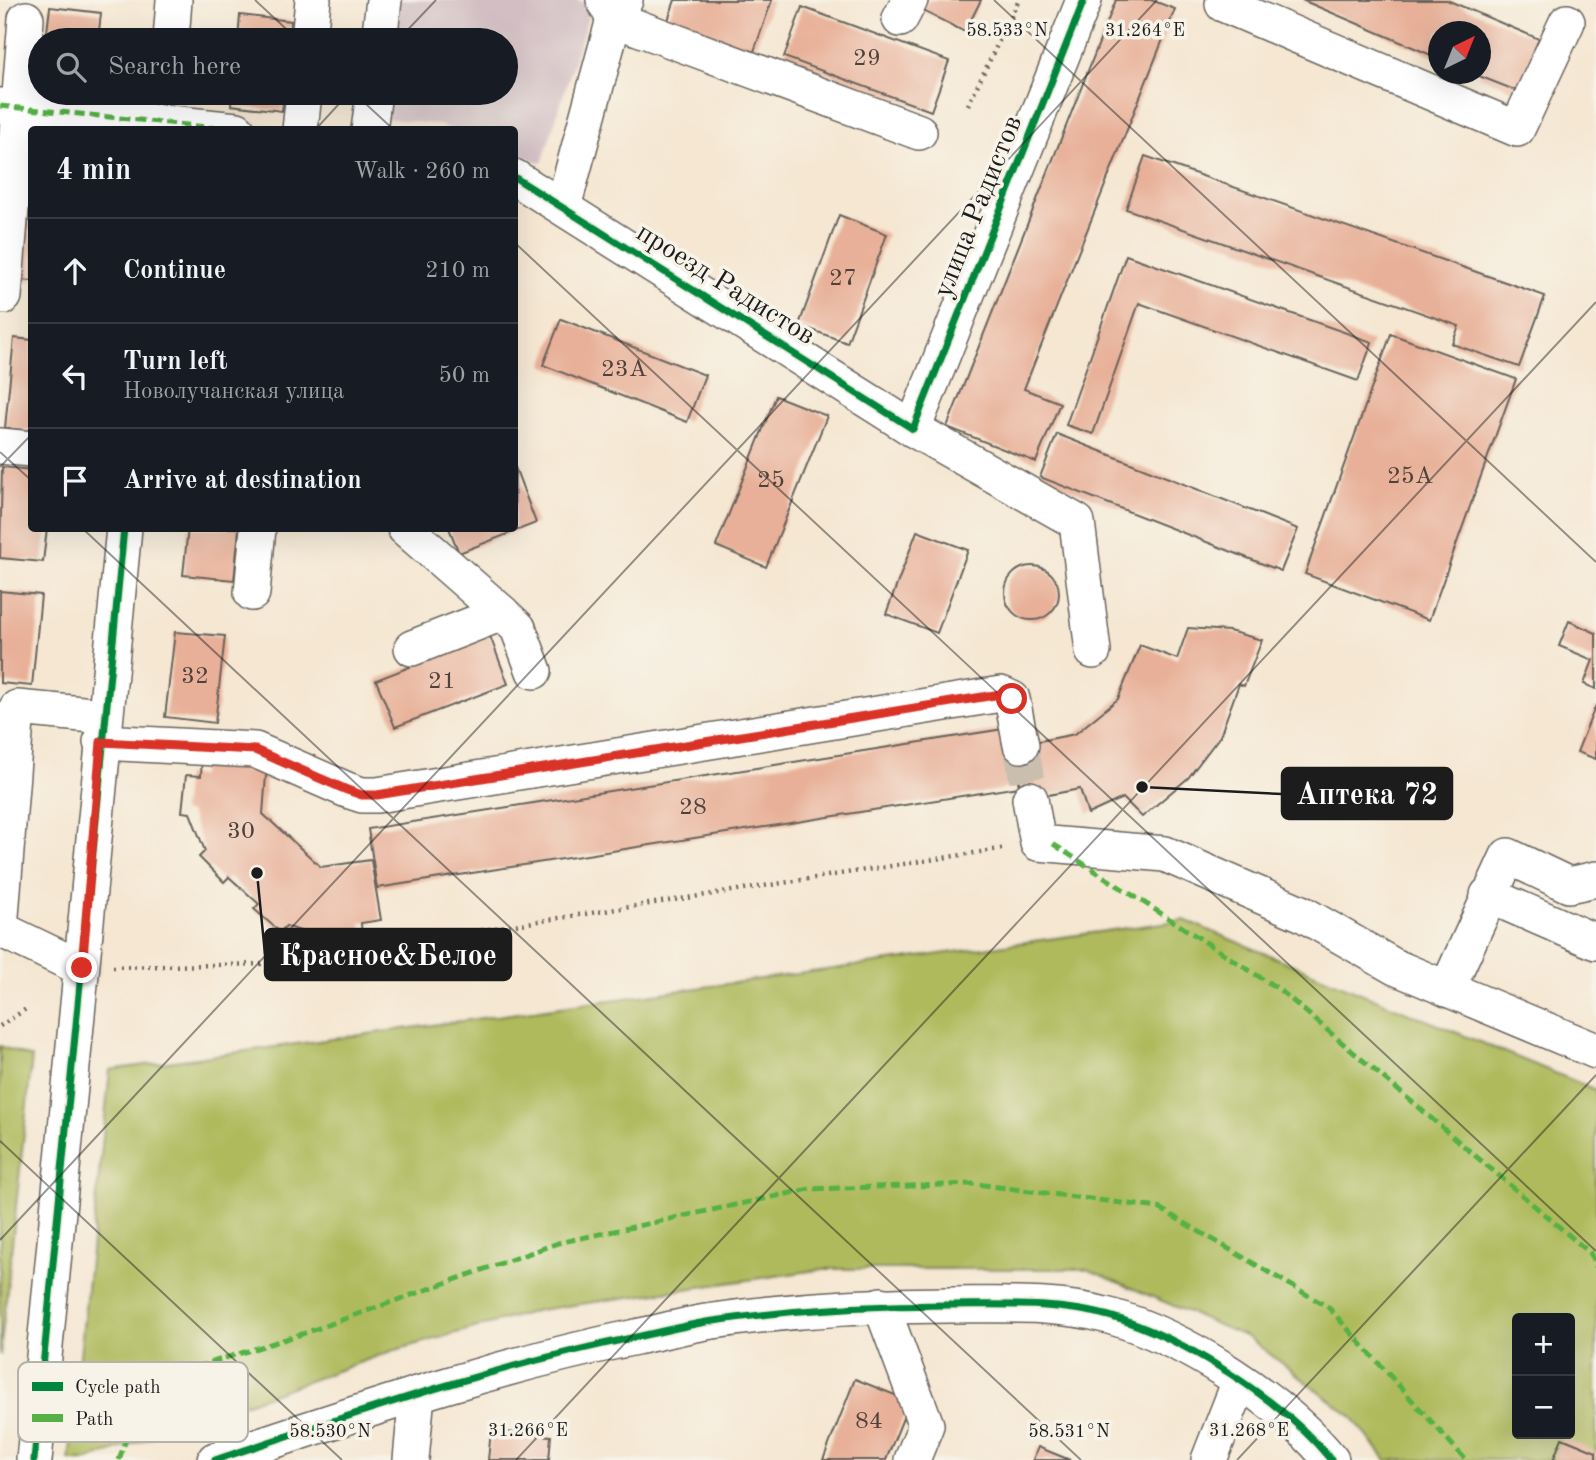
<!DOCTYPE html>
<meta charset="utf-8">
<style>
:root{--surface:#171b24;--page:#242831;--text:#f1f3f6;--muted:#9ea1a6;--line:#363941}
body{margin:0;font-family:"Old Standard TT",serif;background:var(--page);color:var(--text)}
.controls{position:absolute;right:21px;bottom:21px;display:grid;overflow:hidden;border-radius:7px;box-shadow:0 7px 28px #0002}
.controls button{width:63px;height:63px;display:grid;place-items:center;padding:0;border:0;border-bottom:2px solid var(--line);background:var(--surface);color:var(--text);font:35px sans-serif}
.compass{position:absolute;left:1428px;top:21px;width:63px;height:63px;border-radius:50%;background:var(--surface);box-shadow:0 7px 28px #0002;rotate:43deg}
.stop{position:absolute;width:21px;height:21px;margin:-16px;border:5px solid #d93025;border-radius:50%;background:#fff}
.stop.end{background:#d93025;border-color:#fff;box-shadow:0 2px 7px #0008}
.list{margin:0;padding:0;list-style:none}
h2{display:flex;justify-content:space-between;align-items:center;height:91px;margin:0;padding:0 28px;font-size:30px}
h2 small{font-size:23px;font-weight:400;color:var(--muted)}
.list li{display:grid;grid-template-columns:46px 1fr auto;gap:21px;align-items:center;box-sizing:border-box;height:105px;padding:0 28px;border-top:2px solid var(--line)}
.list b{display:block;font-size:26px;white-space:nowrap}
.list p{margin:0;font-size:23px;white-space:nowrap;color:var(--muted)}
.list em{font-size:23px;font-style:normal;color:var(--muted)}
.icon{flex:none;width:38px;height:38px;fill:none;stroke:currentColor;stroke-width:2;stroke-linecap:round;stroke-linejoin:round}
.map{position:relative;flex:none;width:1596px;height:1460px;overflow:hidden}
.search{position:absolute;background:var(--surface);box-shadow:0 7px 28px #0002;left:28px;top:28px;width:490px;height:77px;display:flex;align-items:center;gap:18px;box-sizing:border-box;padding:0 24px;border-radius:38px;color:var(--muted);font-size:26px}
.panel{position:absolute;background:var(--surface);box-shadow:0 7px 28px #0002;left:28px;top:126px;width:490px;height:406px;border-radius:7px}
.map>svg:first-child{display:block}
</style>
<div class="map">
<svg width="1596" height="1460" viewBox="0 0 1596 1460">
<rect width="100%" height="100%" fill="#f7f3e8"/>
<filter id="ink" filterUnits="userSpaceOnUse"><feTurbulence type="fractalNoise" baseFrequency=".0143" numOctaves="2"/><feDisplacementMap in="SourceGraphic" scale="14" xChannelSelector="R" yChannelSelector="G"/><feConvolveMatrix kernelMatrix="1 2 1 2 8 2 1 2 1" color-interpolation-filters="sRGB"/></filter>
<filter id="wash" filterUnits="userSpaceOnUse"><feTurbulence type="fractalNoise" baseFrequency=".00686" numOctaves="4" result="noise"/><feDisplacementMap in="SourceGraphic" scale="28" xChannelSelector="R" yChannelSelector="G"/><feGaussianBlur stdDeviation="1.57" result="paint"/><feColorMatrix in="noise" values="0 0 0 0 0 0 0 0 0 0 0 0 0 0 0 0 0 1.4 0 .05"/><feComposite in="paint" operator="in"/></filter>
<g filter="url(#wash)">
<rect width="100%" height="100%" fill="#f5e7d2"/>
<path fill="#d2bec3" d="M 384,0 L 575,0 L 592,4 L 542,163 L 515,153 L 514,130 L 451,129 L 439,125 L 368,116 L 371,93 L 506,93 L 506,40 L 379,40 Z"/>
<g fill="#aeba5c" stroke="#656b3c" stroke-width="2" fill-rule="evenodd">
<path d="M 1184,920 L 1596,1090 L 1596,1460 L 1386,1460 L 1352,1417 L 1249,1338 L 1087,1269 L 824,1269 L 539,1310 L 392,1351 L 88,1460 L 69,1460 L 110,1070 ZM 1517,1318 L 1570,1318 L 1570,1434 L 1517,1434 Z"/>
<path d="M 0,1046 L 32,1058 L 0,1356 Z"/>
</g>
<g id="blocks">
<g fill="#e8b098">
<path d="M 675,0 L 772,0 L 752,57 L 666,26 Z"/>
<path d="M 929,0 L 981,0 L 965,32 L 923,11 Z"/>
<path d="M 1116,0 L 1151,0 L 1175,9 L 1024,389 L 1060,403 L 1036,462 L 947,427 Z"/>
<path d="M 1302,0 L 1447,0 L 1539,39 L 1517,91 L 1474,74 L 1480,74 L 1480,32 L 1438,32 L 1438,58 Z"/>
<path d="M 50,7 L 101,13 L 98,40 L 46,40 Z"/>
<path d="M 802,7 L 949,61 L 931,111 L 784,57 Z"/>
<path d="M 240,15 L 291,21 L 289,40 L 238,40 Z"/>
<path d="M 41,93 L 92,93 L 91,102 Z"/>
<path d="M 232,93 L 284,93 L 282,111 L 231,105 Z"/>
<path d="M 1145,156 L 1545,296 L 1519,367 L 1452,344 L 1459,326 L 1126,209 Z"/>
<path d="M 30,205 L 32,205 L 32,281 L 22,280 Z"/>
<path d="M 839,215 L 887,234 L 847,343 L 799,325 Z"/>
<path d="M 1126,255 L 1372,342 L 1358,381 L 1139,303 L 1093,434 L 1066,425 Z"/>
<path d="M 561,319 L 705,375 L 687,422 L 543,365 Z"/>
<path d="M 1391,334 L 1516,379 L 1429,620 L 1305,574 Z"/>
<path d="M 14,338 L 32,340 L 32,431 L 5,428 Z"/>
<path d="M 776,396 L 827,416 L 766,567 L 716,546 Z"/>
<path d="M 1057,434 L 1298,529 L 1281,571 L 1040,477 Z"/>
<path d="M 2,467 L 32,470 L 32,528 L 47,528 L 43,562 L 0,558 Z"/>
<path d="M 515,467 L 536,523 L 459,553 L 449,528 L 514,528 Z"/>
<path d="M 188,528 L 239,528 L 234,580 L 183,575 Z"/>
<path d="M 917,531 L 968,550 L 937,633 L 886,614 Z"/>
<circle cx="1032" cy="593" r="27"/>
<path d="M 0,591 L 41,595 L 32,686 L 0,683 Z"/>
<path d="M 1569,621 L 1596,633 L 1596,689 L 1584,684 L 1593,660 L 1559,646 Z"/>
<path d="M 1188,628 L 1229,631 L 1262,640 L 1244,686 L 1239,684 L 1220,736 L 1188,778 L 1142,817 L 1123,798 L 1088,814 L 1080,789 L 1022,800 L 1014,746 L 1075,734 L 1118,699 L 1140,645 L 1177,659 Z"/>
<path d="M 175,632 L 225,636 L 215,723 L 165,717 Z"/>
<path d="M 490,636 L 508,684 L 395,727 L 376,680 Z"/>
<path d="M 1596,705 L 1596,759 L 1577,752 Z"/>
<path d="M 1010,728 L 1019,787 L 377,888 L 368,829 Z"/>
<path d="M 202,755 L 267,762 L 263,814 L 321,867 L 371,860 L 381,920 L 361,923 L 362,939 L 327,945 L 325,940 L 286,926 L 280,932 L 254,909 L 259,904 L 229,877 L 224,882 L 199,857 L 205,851 L 190,813 L 182,812 L 186,775 L 201,776 Z"/>
<path d="M 855,1379 L 910,1401 L 886,1460 L 823,1460 Z"/>
<path d="M 491,1431 L 551,1436 L 549,1460 L 488,1460 Z"/>
<path d="M 1562,1438 L 1596,1452 L 1596,1460 L 1553,1460 Z"/>
<path d="M 1038,1447 L 1070,1460 L 1033,1460 Z"/>
</g>
</g>
</g>
<g filter="url(#ink)">
<use href="#blocks" fill-opacity="0" stroke="#68635c" stroke-width="2"/>
<g fill="none" stroke-linecap="round" stroke-linejoin="round">
<path stroke="#cabeae" stroke-width="35" stroke-dasharray="35 18" stroke-linecap="butt" d="M 1021,745 L 1030,799"/>
<g stroke="#68635c" stroke-width="38">
<g id="minor">
<path d="M 604,0 L 614,19 L 919,132"/>
<path d="M 1225,0 L 1223,4 L 1517,129 L 1567,22"/>
<path d="M 900,19 L 910,0"/>
<path d="M 171,40 L 174,0"/>
<path d="M 309,40 L 313,0"/>
<path d="M 379,40 L 384,0"/>
<path d="M 0,106 L 237,130"/>
<path d="M 300,130 L 304,93"/>
<path d="M 369,130 L 374,93"/>
<path d="M 514,177 L 913,429 L 1077,522 L 1093,651"/>
<path d="M 563,207 L 614,19 L 625,0"/>
<path d="M 4,296 L 26,19"/>
<path d="M 913,429 L 1084,0"/>
<path d="M 0,446 L 32,449"/>
<path d="M 405,528 L 502,613 L 412,648"/>
<path d="M 252,593 L 258,528"/>
<path d="M 502,613 L 518,628 L 534,671"/>
<path d="M 101,742 L 255,750 L 347,790 L 362,795 L 377,795 L 1001,694 L 1012,699 L 1021,745"/>
<path d="M 1030,799 L 1038,843 L 1165,854 L 1303,914 L 1395,967 L 1596,1051"/>
<path d="M 1488,895 L 1596,942"/>
<path d="M 0,929 L 17,708 L 104,716"/>
<path d="M 0,929 L 81,968"/>
<path d="M 1447,989 L 1508,856 L 1569,885 L 1596,879"/>
<path d="M 881,1305 L 926,1425 L 912,1460"/>
<path d="M 34,1460 L 124,528"/>
<path d="M 215,1460 C 354,1414 493,1366 636,1337 C 660,1332 683,1326 706,1322 C 787,1310 868,1305 949,1305 C 1002,1305 1057,1302 1109,1316 C 1184,1337 1282,1400 1331,1460"/>
<path d="M 411,1460 L 417,1394"/>
<path d="M 1209,1460 L 1240,1381"/>
</g>
</g>
<g stroke="#68635c" stroke-width="4.5" stroke-dasharray="2 5" stroke-linecap="butt">
<path d="M 968,105 L 1019,0"/>
<path d="M 113,967 L 266,964 L 1006,848"/>
<path d="M 0,1026 L 26,1009"/>
</g>
<use href="#minor" stroke="#fff" stroke-width="35"/>
<g stroke="#55b145" stroke-width="5" stroke-dasharray="10 5" stroke-linecap="butt">
<path d="M 0,106 L 237,130"/>
<path d="M 1053,844 L 1280,990 L 1590,1253 L 1596,1267"/>
<path d="M 119,1460 L 145,1383 L 302,1334 L 558,1243 L 810,1189 L 976,1184 L 1159,1208 L 1328,1307 L 1466,1460"/>
</g>
<g stroke="#f7f3e8" stroke-width="11">
<g id="cycleway">
<path d="M 514,177 L 913,429 L 1084,0"/>
<path d="M 34,1460 L 124,528"/>
<path d="M 215,1460 C 354,1414 493,1366 636,1337 C 660,1332 683,1326 706,1322 C 787,1310 868,1305 949,1305 C 1002,1305 1057,1302 1109,1316 C 1184,1337 1282,1400 1331,1460"/>
</g>
</g>
<use href="#cycleway" stroke="#00873e" stroke-width="7"/>
</g>
</g>
<g fill="none" stroke-linecap="round" stroke-linejoin="round" filter="url(#ink)">
<path stroke="#d93025" stroke-width="9" d="M 82,968 L 101,742 L 255,750 L 347,790 L 362,795 L 377,795 L 1001,694 L 1012,699"/>
</g>
<path fill="none" stroke="#1c1c1c" stroke-width="2" stroke-opacity="0.45" d="M 255,0 L 298,40M 994,0 L 1596,562M 398,40 L 436,0M 354,93 L 394,130M 315,130 L 349,93M 514,242 L 1596,1251M 0,452 L 32,481M 0,467 L 32,434M 82,528 L 1081,1460M 0,1141 L 342,1460M 0,1240 L 1157,0M 516,1460 L 1596,302M 1237,1460 L 1596,1075"/>
<g text-anchor="middle" dominant-baseline="central" stroke-width="7" stroke-linejoin="round" paint-order="stroke">
<g font-size="24" fill="#4f413b">
<text x="867" y="59">29</text>
<text x="843" y="279">27</text>
<text x="624" y="370">23А</text>
<text x="1410" y="477">25А</text>
<text x="771" y="481">25</text>
<text x="195" y="677">32</text>
<text x="442" y="682">21</text>
<text x="693" y="808">28</text>
<text x="241" y="832">30</text>
<text x="869" y="1422">84</text>
</g>
<g font-size="28" fill="#1c1c1c" stroke="#f7f3e8">
<text transform="translate(979 207) rotate(-68)">улица Радистов</text>
<text transform="translate(725 285) rotate(32)">проезд Радистов</text>
</g>
</g>
<rect x="18" y="1362" width="230" height="80" rx="10" fill="#f7f3e8" stroke="#b5b2ab" stroke-width="2"/>
<rect x="32" y="1382" width="31" height="9" fill="#00873e"/>
<rect x="32" y="1414" width="31" height="8" fill="#55b145"/>
<g font-size="19" fill="#1c1c1c">
<text x="75" y="1393">Cycle path</text>
<text x="75" y="1425">Path</text>
</g>
<g font-size="18" text-anchor="middle" fill="#1c1c1c" stroke="#f7f3e8" stroke-width="7" stroke-linejoin="round" paint-order="stroke">
<text x="1007" y="36">58.533°N</text>
<text x="1145" y="36">31.264°E</text>
<text x="528" y="1436">31.266°E</text>
<text x="1249" y="1436">31.268°E</text>
<text x="330" y="1437">58.530°N</text>
<text x="1069" y="1437">58.531°N</text>
</g>
<path fill="none" stroke="#1c1c1c" stroke-width="2.5" d="M1142 787L1282 794M257 873L265 954"/>
<g fill="#1c1c1c" stroke="#f7f3e8" stroke-width="2.5">
<circle cx="1142" cy="787" r="7"/>
<circle cx="257" cy="873" r="7"/>
</g>
<g fill="#1c1c1c" stroke="#1c1c1c" stroke-width="2.5">
<rect x="1282" y="768" width="170" height="51" rx="7"/>
<rect x="265" y="929" width="246" height="51" rx="7"/>
</g>
<g font-size="30" text-anchor="middle" font-weight="bold" fill="#fff">
<text x="1367" y="804">Аптека 72</text>
<text x="388" y="965">Красное&amp;Белое</text>
</g>
</svg>
<div class="controls">
<button>+</button>
<button>−</button>
</div>
<svg class="compass" viewBox="-18 -18 36 36"><path d="M0-13l5 13h-10z" fill="#e53935"/><path d="M0 13l5-13h-10z" fill="#9ea1a6"/></svg>
<div class="stop" style="left:1012px;top:699px"></div>
<div class="stop end" style="left:82px;top:968px"></div>
<div class="search"><svg class="icon" aria-label="search" viewBox="0 0 24 24"><circle cx="10" cy="10" r="6"/><path d="M15 15l6 6"/></svg>Search here</div>
<section class="panel">
<h2>4 min<small>Walk · 260 m</small></h2>
<ul class="list">
<li><svg class="icon" aria-label="ahead" viewBox="0 0 24 24"><path d="M12 20V5M6 11l6-6 6 6"/></svg><div><b>Continue</b></div><em>210 m</em></li>
<li><svg class="icon" aria-label="left" viewBox="0 0 24 24"><path d="M17 20v-9H6M10 6l-5 5 5 5"/></svg><div><b>Turn left</b><p>Новолучанская улица</p></div><em>50 m</em></li>
<li><svg class="icon" aria-label="arrive" viewBox="0 0 24 24"><path d="M6 21V4h12l-3 4 3 4H6"/></svg><div><b>Arrive at destination</b></div></li>
</ul>
</section>
</div>
